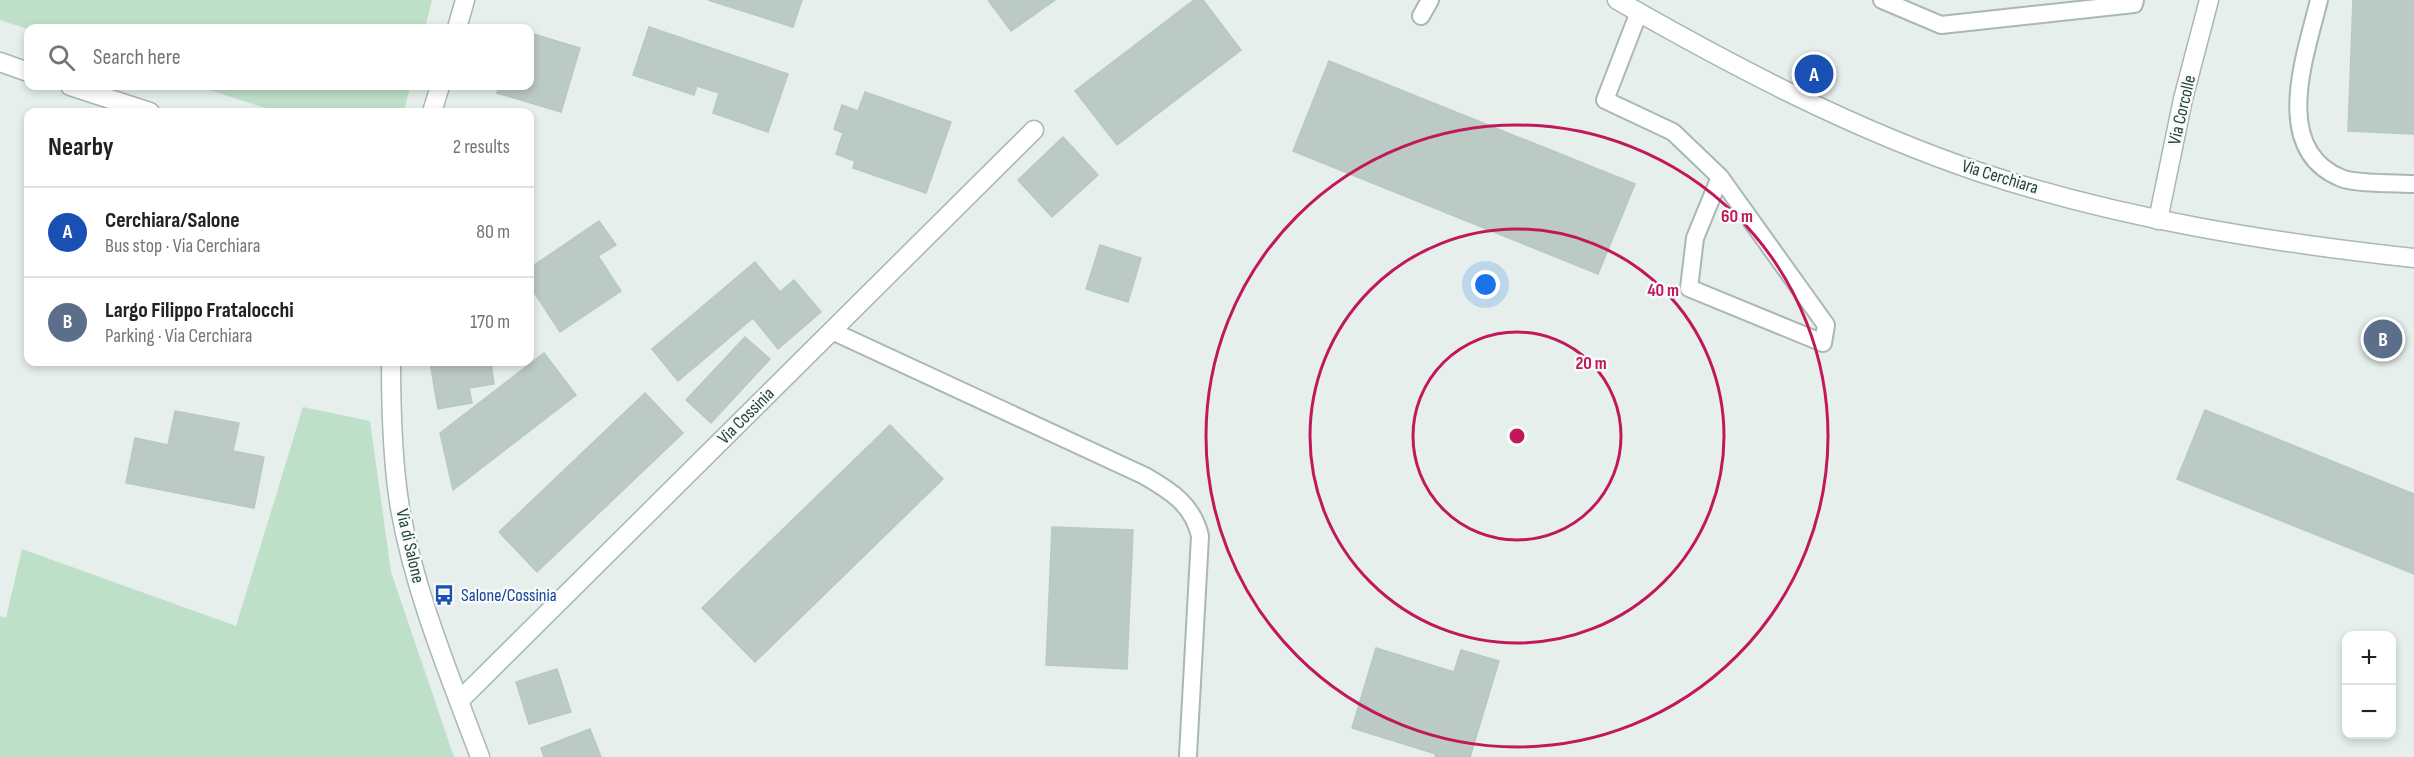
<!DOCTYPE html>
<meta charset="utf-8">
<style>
:root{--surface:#fff;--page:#f2f2f2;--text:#202124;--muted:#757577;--line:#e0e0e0;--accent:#7f4e3f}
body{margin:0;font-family:"Sofia Sans Condensed",sans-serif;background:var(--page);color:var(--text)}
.controls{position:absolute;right:18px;bottom:18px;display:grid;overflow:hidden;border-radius:12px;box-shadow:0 3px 9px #0003}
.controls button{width:54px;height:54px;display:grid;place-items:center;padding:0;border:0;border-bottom:2px solid var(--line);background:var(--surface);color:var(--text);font:30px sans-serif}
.you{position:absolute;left:1486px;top:285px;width:21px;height:21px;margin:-15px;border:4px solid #fff;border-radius:50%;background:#1a73e8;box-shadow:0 0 0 9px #1a73e833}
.badge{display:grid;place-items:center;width:39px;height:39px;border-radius:50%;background:var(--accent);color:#fff;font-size:20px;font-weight:700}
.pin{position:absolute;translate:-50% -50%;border:3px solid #fff;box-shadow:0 2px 6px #0006}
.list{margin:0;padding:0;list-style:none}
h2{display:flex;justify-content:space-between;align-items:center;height:78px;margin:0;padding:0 24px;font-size:26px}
h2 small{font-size:20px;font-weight:400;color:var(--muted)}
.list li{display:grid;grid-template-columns:39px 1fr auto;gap:18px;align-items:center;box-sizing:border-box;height:90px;padding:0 24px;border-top:2px solid var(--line)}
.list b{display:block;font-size:22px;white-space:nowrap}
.list p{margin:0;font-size:20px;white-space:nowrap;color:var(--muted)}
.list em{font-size:20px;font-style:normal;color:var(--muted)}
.icon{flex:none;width:33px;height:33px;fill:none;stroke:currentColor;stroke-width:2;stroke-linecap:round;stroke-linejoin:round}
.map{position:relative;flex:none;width:2414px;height:757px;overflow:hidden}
.search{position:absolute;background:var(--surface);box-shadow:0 3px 9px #0003;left:24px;top:24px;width:510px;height:66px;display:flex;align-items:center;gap:15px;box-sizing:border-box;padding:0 21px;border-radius:12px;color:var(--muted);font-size:22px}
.panel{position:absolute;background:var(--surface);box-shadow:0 3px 9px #0003;left:24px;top:108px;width:510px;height:258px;border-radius:12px}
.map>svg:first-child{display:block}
</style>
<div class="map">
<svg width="2414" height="757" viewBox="0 0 2414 757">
<rect width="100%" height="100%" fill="#e6efeb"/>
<g fill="#bfe0c8">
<path d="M 0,0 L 432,0 L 425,28 L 28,29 L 0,20 Z"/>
<path d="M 197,86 L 410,86 L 404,112 L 278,112 Z"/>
<path d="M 303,407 L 370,421 L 391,572 L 454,757 L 0,757 L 0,616 L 6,618 L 22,549 L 236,626 Z"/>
</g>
<g fill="#bbcac4" stroke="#b8c9c2" stroke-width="1.5">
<path d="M 708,0 L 802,0 L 793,27 Z"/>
<path d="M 988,0 L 1055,0 L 1011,31 Z"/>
<path d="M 1194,0 L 1203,0 L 1241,50 L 1117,145 L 1075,91 Z"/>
<path d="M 2353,0 L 2414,0 L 2414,134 L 2348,131 Z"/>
<path d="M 649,27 L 788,74 L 768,132 L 713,113 L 719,93 L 697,86 L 694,95 L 633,75 Z"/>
<path d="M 530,33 L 580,48 L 561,112 L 497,93 L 499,86 L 530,86 Z"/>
<path d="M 1329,61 L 1635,184 L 1598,274 L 1293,151 Z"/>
<path d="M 865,92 L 951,122 L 926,193 L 853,168 L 855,161 L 836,154 L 843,133 L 834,129 L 842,105 L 858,111 Z"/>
<path d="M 1063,137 L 1098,175 L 1052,217 L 1018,180 Z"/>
<path d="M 599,221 L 616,245 L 598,256 L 621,291 L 560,332 L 530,286 L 530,268 Z"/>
<path d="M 1100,245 L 1141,258 L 1128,302 L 1086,289 Z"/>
<path d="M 755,262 L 780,292 L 794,280 L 821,312 L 778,349 L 753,318 L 678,381 L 652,349 Z"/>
<path d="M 745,337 L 770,359 L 711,423 L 686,400 Z"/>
<path d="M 544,353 L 576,395 L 453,490 L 440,433 Z"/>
<path d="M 430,362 L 491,362 L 494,384 L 469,388 L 472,403 L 438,409 Z"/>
<path d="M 645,393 L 683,433 L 537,572 L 499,532 Z"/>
<path d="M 2205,410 L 2414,494 L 2414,574 L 2177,479 Z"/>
<path d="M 175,411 L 239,423 L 233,451 L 264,457 L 254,508 L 126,483 L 135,438 L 168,445 Z"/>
<path d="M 890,425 L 943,479 L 755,662 L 702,608 Z"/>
<path d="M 1052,527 L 1133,530 L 1127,669 L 1046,665 Z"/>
<path d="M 1376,648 L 1454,672 L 1461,650 L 1499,661 L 1470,757 L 1435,757 L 1436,754 L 1352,728 Z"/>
<path d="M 557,669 L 571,712 L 529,724 L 516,682 Z"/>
<path d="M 590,729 L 601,757 L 544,757 L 541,748 Z"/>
</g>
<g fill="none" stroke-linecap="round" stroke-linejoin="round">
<g stroke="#a8b8b2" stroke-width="20">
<g id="service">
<path d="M 1882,0 L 1941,25 L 2134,4 L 2135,0"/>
<path d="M 2319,0 C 2306,54 2270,149 2341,178 C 2354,184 2397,183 2414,184"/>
<path d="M 1639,12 L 1605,100 L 1673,132 L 1720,177 L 1695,238 L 1689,288 L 1823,343 L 1826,325 L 1720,177"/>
<path d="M 1421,16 L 1430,0"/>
<path d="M 832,331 L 1145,476 C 1171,491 1193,505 1200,536 L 1188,755"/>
</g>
</g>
<g stroke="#a8b8b2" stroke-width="21">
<g id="minor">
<path d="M 1617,0 C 1734,67 1854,130 1982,173 C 2123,219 2267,242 2414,258"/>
<path d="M 2158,220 L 2183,99 L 2209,0"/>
<path d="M 459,701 L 1034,130"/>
</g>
</g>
<g stroke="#a8b8b2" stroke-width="21">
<g id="tertiary">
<path d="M 457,28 L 465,0"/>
<path d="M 0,62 L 28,72"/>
<path d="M 70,86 L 150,112"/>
<path d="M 432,112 L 440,86"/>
<path d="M 391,362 C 391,410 392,460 400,508 C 415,594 450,676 480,757"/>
</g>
</g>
<use href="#service" stroke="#fff" stroke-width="16"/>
<use href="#minor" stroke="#fff" stroke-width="18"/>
<use href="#tertiary" stroke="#fff" stroke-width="18"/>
</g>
<g fill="none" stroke="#c2185b" stroke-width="3">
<circle cx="1517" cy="436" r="104"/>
<circle cx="1517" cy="436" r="207"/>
<circle cx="1517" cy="436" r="311"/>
</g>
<defs>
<g id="bus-bare" transform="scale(1.62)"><path d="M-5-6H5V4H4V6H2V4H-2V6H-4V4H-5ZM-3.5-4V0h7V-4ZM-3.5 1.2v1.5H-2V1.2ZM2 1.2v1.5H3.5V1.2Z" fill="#1a4fb4" stroke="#f7fbf9" stroke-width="2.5" paint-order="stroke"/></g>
</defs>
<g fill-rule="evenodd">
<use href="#bus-bare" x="444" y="595"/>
</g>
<g text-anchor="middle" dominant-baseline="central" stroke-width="5" stroke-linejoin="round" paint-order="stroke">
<g font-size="18" fill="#24423a" stroke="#f7fbf9">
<text transform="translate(2182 110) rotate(-77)">Via Corcolle</text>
<text transform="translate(2000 177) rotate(17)">Via Cerchiara</text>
<text transform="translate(746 416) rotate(-45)">Via Cossinia</text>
<text transform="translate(410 546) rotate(77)">Via di Salone</text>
</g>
<g font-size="18" fill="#164399" stroke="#f7fbf9" text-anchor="start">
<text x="461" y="595">Salone/Cossinia</text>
</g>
</g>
<circle cx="1517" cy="436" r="9" fill="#c2185b" stroke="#f7fbf9" stroke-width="3"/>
<g font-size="18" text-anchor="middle" font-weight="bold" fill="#c2185b" stroke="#f7fbf9" stroke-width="5" stroke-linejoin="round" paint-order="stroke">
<text x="1737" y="222">60 m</text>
<text x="1663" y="296">40 m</text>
<text x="1591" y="369">20 m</text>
</g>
</svg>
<div class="controls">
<button>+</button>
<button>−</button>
</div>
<div class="you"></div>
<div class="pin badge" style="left:1814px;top:74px;background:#1a4fb4">A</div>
<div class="pin badge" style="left:2383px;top:339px;background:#5c6f8a">B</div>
<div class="search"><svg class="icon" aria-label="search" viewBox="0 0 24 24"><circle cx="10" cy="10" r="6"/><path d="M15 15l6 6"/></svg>Search here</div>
<section class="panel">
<h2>Nearby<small>2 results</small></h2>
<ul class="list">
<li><span class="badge" style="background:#1a4fb4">A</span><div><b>Cerchiara/Salone</b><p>Bus stop · Via Cerchiara</p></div><em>80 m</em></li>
<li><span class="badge" style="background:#5c6f8a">B</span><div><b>Largo Filippo Fratalocchi</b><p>Parking · Via Cerchiara</p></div><em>170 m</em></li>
</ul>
</section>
</div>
